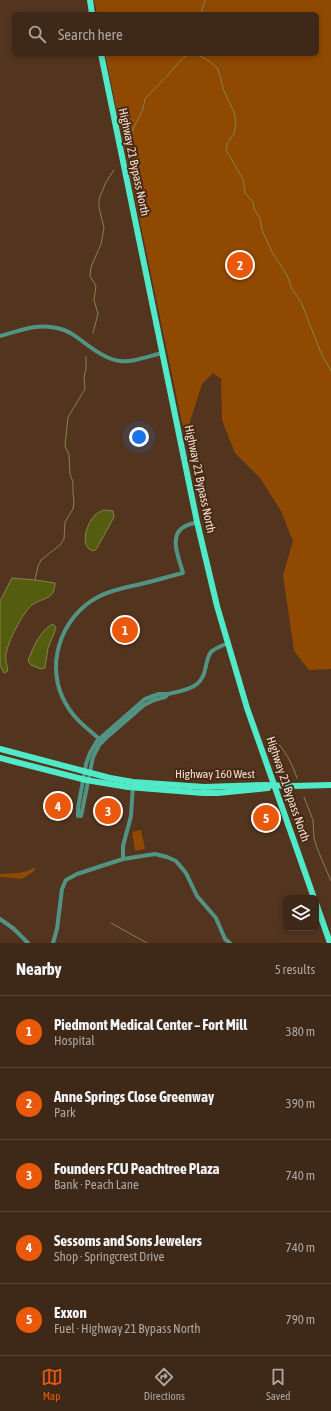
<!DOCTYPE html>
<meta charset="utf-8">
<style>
:root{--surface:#3e2817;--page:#493424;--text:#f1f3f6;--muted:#ada6a1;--line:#574436;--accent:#ea580c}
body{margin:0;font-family:"Asap Condensed",sans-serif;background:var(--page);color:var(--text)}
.controls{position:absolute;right:12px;bottom:12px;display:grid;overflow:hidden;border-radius:6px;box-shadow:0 2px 6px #0003}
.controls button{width:36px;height:36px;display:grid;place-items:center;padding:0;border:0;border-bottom:1px solid var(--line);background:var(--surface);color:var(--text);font:20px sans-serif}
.you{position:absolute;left:139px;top:437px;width:14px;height:14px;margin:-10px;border:3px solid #fff;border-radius:50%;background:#1a73e8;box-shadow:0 0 0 6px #1a73e833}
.badge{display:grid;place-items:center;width:26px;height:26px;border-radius:50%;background:var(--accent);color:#fff;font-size:13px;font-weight:700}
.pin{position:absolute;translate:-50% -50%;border:2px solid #fff;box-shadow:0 1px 4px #0006}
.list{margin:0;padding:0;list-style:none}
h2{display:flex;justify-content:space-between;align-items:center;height:52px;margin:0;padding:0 16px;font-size:17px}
h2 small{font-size:13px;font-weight:400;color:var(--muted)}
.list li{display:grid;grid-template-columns:26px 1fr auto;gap:12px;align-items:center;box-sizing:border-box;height:72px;padding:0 16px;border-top:1px solid var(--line)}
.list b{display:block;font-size:15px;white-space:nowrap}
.list p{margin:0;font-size:13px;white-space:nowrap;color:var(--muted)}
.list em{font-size:13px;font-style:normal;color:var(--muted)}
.icon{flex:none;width:22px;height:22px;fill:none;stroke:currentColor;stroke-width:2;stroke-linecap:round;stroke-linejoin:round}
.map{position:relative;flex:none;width:331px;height:943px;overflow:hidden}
.search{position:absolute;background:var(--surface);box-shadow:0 2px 6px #0003;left:12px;right:12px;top:12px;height:44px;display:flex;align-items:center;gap:10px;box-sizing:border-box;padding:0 14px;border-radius:6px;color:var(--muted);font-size:15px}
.sheet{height:412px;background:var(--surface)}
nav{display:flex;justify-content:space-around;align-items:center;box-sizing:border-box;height:56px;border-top:1px solid var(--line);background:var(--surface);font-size:11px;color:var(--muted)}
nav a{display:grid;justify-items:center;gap:2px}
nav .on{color:var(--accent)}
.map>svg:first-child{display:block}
</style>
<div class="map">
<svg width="331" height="943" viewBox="0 0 331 943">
<rect width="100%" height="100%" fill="#53351f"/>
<g fill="#904900">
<path d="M 94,0 L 331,0 L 331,669 L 309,670 L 294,651 L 283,575 L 293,541 L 281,511 L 260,478 L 235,453 L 222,420 L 221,379 L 213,373 L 202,384 L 185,437 L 105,54 L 317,54 L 317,14 L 97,14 Z"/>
<path d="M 141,830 L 145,849 L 135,851 L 132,832 Z"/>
<path d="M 33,868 L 36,868 L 33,872 L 22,879 L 4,877 L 0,877 L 0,874 C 10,873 25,874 33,868 Z"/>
</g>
<g fill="#545d0f" stroke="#83844a">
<path d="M 104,510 L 113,511 L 114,517 L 97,548 L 94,551 C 78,548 87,523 95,515 C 98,513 101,511 104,510 Z"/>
<path d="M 12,578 L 35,580 L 55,583 C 55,600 43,597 32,605 C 23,612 7,643 6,655 C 5,660 7,666 8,671 L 4,673 L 0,665 L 0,601 Z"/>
<path d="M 53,624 L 56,628 L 48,648 L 45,668 L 41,669 L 31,665 L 28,661 C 32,649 41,629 53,624 Z"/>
</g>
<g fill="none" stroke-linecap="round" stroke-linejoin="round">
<g stroke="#83844a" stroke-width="1">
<path d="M 201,14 L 205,0"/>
<path d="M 196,54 L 209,61 L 218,69 L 224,91 L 234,112 L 236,122 L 234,134 L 227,144 L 226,150 L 243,179 L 245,193 L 253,202 L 254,209 L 260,218 L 262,230 L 272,252 L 287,275 L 292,289 L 301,302 L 321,353 L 331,371"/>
<path d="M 166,77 L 182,59 L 189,54"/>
<path d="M 125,145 L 143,109 L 145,99 L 164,79"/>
<path d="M 93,333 L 98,314 L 94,300 L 96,286 L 90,276 L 91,267 L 101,244 L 104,228 L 99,207 L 99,199 L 106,182 L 114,170"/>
<path d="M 35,580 L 38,566 L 41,560 L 60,545 L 64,539 L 65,522 L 73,509 L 74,502 L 73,492 L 73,482 L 70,474 L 69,455 L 65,446 L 68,417 L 85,389 L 84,377 L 86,369 L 86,357"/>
<path d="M 274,739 C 286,752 291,761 297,778"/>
<path d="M 304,797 L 313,820 L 314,838 L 317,848 L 331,881"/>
<path d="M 111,923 L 147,943"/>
</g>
<g stroke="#529484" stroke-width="4">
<path d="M 0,336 C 19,331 37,323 57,328 C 68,330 77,337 86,344 C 118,368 125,363 162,353"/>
<path d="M 102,741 C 89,730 74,719 66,704 C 44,667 60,617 98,597 C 112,589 129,587 145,583 C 158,580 170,576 183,573 C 180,561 170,540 180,530 C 184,525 192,524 197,522"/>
<path d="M 78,816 L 78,808 L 86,764 L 90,753 L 97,741 L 145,699 L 159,694 L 168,694"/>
<path d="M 81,816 L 93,757 L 99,745 L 106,738 L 144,705 L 154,700 L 165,697 L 168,694 C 177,692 190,690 197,684 C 208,675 204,661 211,652 C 215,648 222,646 228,643"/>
<path d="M 123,859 L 123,846 L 131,816 L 133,785"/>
<path d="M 0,919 L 14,929 L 28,943"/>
<path d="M 53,943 L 57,929 L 62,889 L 66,880 L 77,874 L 123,859 L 155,854 L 167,857 L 176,861 L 186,873 L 197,896 L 216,918 L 225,939 L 230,943"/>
</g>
<g stroke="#50eac9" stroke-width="6">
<path d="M 90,0 L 92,14"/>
<path d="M 101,54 L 172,400 L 197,522 L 217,606 L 247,708 L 314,898"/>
<path d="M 0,749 L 110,778 L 133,782 L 204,787 L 264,785 L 293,786 L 331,785"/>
<path d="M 0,758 L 86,780 L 128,787 L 203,793 L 218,793 L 268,788"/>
<path d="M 316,903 L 330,943"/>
</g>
</g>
<g text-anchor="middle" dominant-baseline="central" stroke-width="4" stroke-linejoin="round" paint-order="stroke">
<g font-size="12" fill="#f2dfd2" stroke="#482a15">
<text transform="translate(134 162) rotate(78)">Highway 21 Bypass North</text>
<text transform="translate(200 479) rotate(78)">Highway 21 Bypass North</text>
<text x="215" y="774">Highway 160 West</text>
<text transform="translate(288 789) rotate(71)">Highway 21 Bypass North</text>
</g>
</g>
</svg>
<div class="controls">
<button><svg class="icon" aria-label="layers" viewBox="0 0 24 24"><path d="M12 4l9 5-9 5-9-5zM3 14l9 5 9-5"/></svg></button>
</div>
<div class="you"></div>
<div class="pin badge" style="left:125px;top:630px">1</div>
<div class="pin badge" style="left:240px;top:265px">2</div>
<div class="pin badge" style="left:108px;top:811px">3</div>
<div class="pin badge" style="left:58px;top:806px">4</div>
<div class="pin badge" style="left:266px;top:818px">5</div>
<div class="search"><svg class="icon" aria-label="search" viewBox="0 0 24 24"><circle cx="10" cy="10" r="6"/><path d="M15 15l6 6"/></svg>Search here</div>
</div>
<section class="sheet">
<h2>Nearby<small>5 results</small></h2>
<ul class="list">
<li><span class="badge">1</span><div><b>Piedmont Medical Center – Fort Mill</b><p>Hospital</p></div><em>380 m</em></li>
<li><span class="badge">2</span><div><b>Anne Springs Close Greenway</b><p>Park</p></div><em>390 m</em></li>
<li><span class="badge">3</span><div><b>Founders FCU Peachtree Plaza</b><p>Bank · Peach Lane</p></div><em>740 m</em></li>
<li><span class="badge">4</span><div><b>Sessoms and Sons Jewelers</b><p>Shop · Springcrest Drive</p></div><em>740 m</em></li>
<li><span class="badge">5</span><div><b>Exxon</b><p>Fuel · Highway 21 Bypass North</p></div><em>790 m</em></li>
</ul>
</section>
<nav>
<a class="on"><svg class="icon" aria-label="map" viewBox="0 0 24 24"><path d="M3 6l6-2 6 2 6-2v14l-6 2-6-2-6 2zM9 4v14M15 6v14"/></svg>Map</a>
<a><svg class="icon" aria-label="directions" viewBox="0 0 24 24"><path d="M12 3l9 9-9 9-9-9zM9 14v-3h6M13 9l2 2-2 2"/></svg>Directions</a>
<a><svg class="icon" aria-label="saved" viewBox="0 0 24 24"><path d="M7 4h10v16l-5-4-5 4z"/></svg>Saved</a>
</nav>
